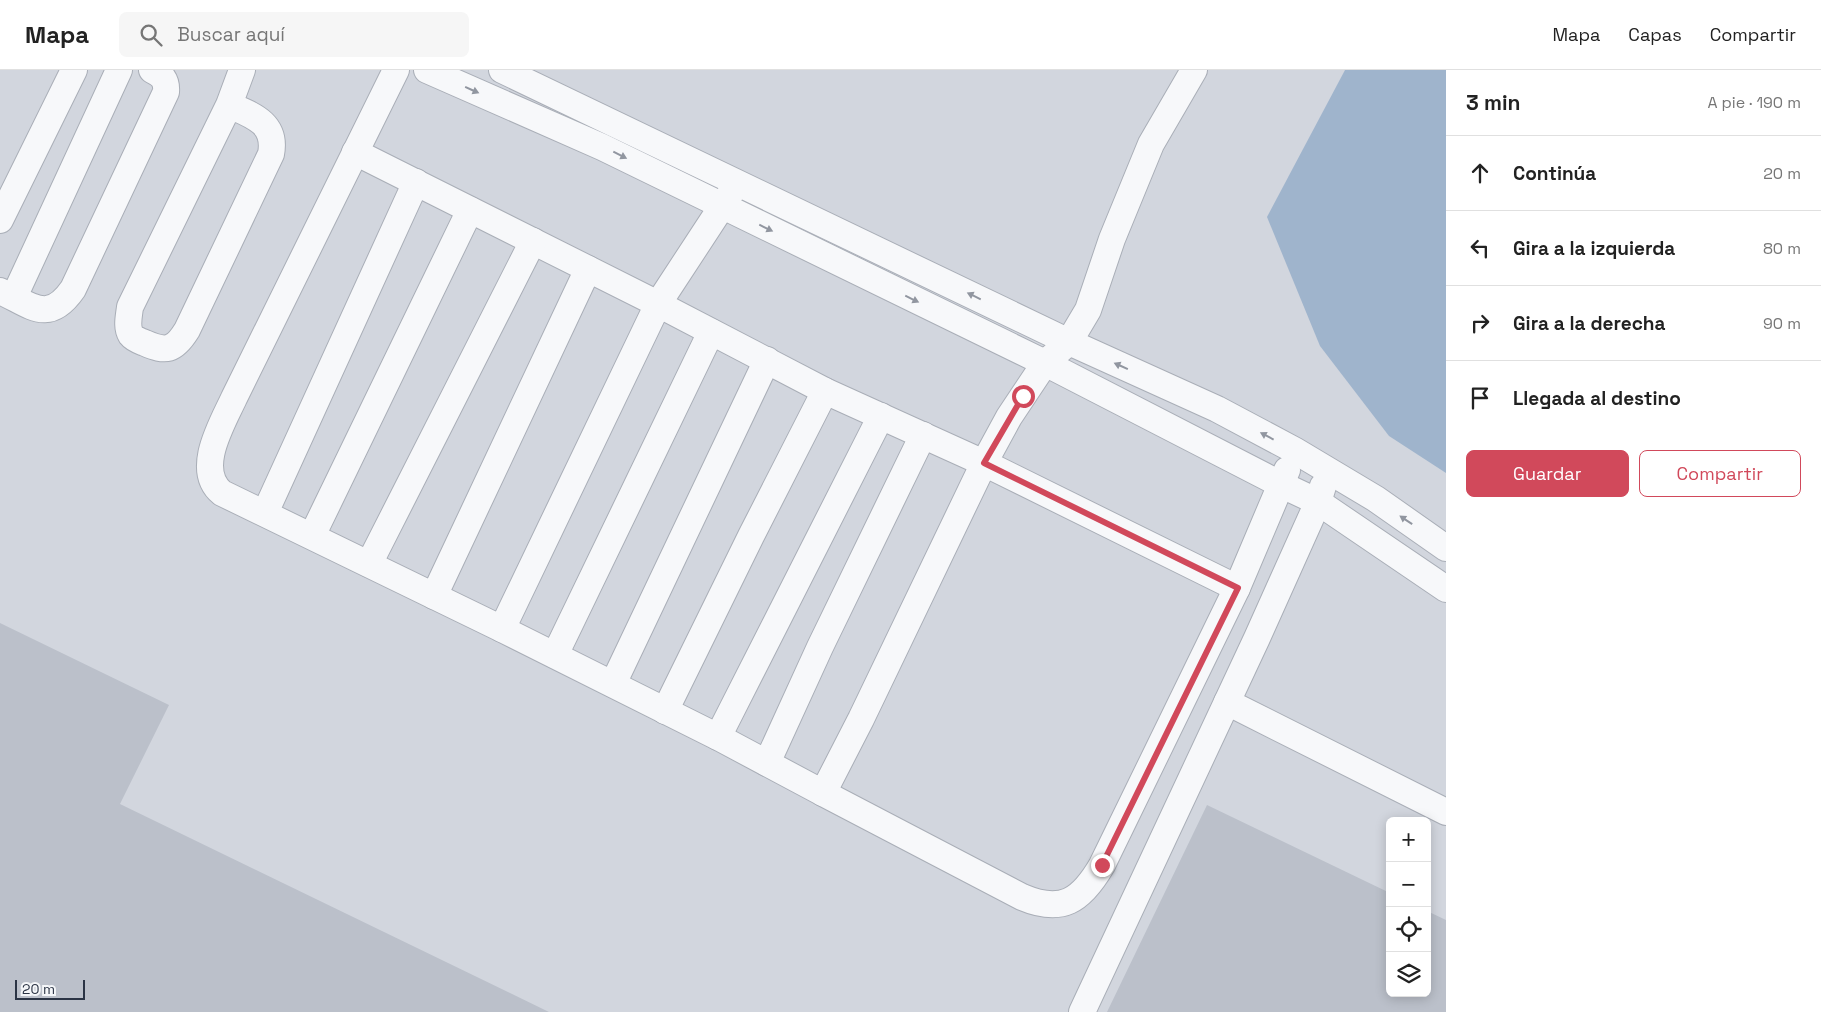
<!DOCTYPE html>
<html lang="es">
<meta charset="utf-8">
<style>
:root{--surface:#fff;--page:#f6f6f6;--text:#222;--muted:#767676;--line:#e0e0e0;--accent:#d1495b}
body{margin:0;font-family:"Space Grotesk",sans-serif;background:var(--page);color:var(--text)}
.controls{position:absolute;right:15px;bottom:15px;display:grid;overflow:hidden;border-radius:8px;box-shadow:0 2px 12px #0003}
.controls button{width:45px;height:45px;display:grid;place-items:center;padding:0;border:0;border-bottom:1px solid var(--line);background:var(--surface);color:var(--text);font:25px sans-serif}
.scale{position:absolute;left:15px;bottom:12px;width:70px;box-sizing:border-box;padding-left:5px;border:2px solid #2b3445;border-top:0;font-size:14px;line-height:18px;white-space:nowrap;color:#2b3445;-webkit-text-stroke:4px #f4f6f9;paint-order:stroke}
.stop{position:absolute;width:15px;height:15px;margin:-11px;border:4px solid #d1495b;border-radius:50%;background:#fff}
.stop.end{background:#d1495b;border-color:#fff;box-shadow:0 1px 5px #0008}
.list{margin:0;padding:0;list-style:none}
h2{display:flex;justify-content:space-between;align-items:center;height:65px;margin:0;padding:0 20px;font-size:21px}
h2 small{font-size:16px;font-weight:400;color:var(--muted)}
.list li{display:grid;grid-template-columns:32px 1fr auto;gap:15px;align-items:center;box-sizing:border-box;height:75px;padding:0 20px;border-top:1px solid var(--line)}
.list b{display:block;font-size:19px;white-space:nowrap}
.list em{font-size:16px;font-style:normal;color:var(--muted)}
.actions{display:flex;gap:10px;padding:15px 20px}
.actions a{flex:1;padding:11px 0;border:1px solid var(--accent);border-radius:8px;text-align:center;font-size:18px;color:var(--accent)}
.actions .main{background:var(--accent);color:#fff}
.icon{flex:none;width:28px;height:28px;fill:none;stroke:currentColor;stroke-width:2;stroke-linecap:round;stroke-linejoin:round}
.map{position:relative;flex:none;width:1446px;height:942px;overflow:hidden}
header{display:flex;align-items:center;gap:30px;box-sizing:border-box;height:70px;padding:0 25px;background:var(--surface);border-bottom:1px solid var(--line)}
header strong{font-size:24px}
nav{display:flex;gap:28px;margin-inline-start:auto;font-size:18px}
.search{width:350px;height:45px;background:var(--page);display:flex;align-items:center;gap:12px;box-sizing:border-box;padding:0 18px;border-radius:8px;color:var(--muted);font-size:19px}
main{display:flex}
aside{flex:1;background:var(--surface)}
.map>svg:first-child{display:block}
</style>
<header>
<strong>Mapa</strong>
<div class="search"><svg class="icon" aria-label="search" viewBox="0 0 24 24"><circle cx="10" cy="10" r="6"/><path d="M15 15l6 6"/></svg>Buscar aquí</div>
<nav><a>Mapa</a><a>Capas</a><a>Compartir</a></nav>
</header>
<main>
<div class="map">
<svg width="1446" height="942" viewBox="0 0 1446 942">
<rect width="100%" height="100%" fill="#e4e7ec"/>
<path fill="#d2d6de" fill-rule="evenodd" d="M 0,0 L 1446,0 L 1446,942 L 0,942 ZM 1390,751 L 1427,751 L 1427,923 L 1390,923 Z"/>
<path fill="#9fb4cc" d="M 1345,0 L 1446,0 L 1446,403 L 1389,366 L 1320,276 L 1267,147 Z"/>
<g fill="#bbc0ca">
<path d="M 0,553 L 169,635 L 120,734 L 549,942 L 0,942 Z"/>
<path d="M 1207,735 L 1390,823 L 1390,923 L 1427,923 L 1427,841 L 1446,850 L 1446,942 L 1107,942 Z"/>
</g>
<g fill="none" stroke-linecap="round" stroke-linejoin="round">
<g stroke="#a9aeb7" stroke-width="28">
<g id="minor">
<path d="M 396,0 L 234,328 C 222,354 194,400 222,423 L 502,559 L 718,667 L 823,723 L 861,649 L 984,393 L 1009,347 L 1045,293 L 1069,272 L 1088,240 L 1112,169 L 1151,74 L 1194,0"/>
<path d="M 427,0 L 602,77 L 1045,293 L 1282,415 L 1318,432 L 1446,519"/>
<path d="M 502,0 L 1069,272 L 1217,339 L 1294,380 L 1376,429 L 1446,478"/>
<path d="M 229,35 C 252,45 277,53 271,84 L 187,260 C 174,281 166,282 145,273 C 140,271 134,269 131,265 C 126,257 129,246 130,237 L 229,35 L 242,0"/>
<path d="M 355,82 L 658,234 L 825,321 L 984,393 L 1237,518"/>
<path d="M 0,150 L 74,0"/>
<path d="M 0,221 C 31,235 48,255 73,219 L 166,22 C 167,10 162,5 152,0"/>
<path d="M 14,227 L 119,0"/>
<path d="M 265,443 L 416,112"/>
<path d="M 312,466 L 470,140"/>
<path d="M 369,494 L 533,171"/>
<path d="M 434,526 L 588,199"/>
<path d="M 502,559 L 658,234 L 732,121"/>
<path d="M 555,585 L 711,262"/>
<path d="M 613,614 L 767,290"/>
<path d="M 1227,632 L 1446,742"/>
<path d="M 665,641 L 751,466 L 825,321"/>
<path d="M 718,667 L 881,346"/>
<path d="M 767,693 L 820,577 L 923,365"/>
<path d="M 823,723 L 1022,827 C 1062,844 1081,831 1102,795 L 1237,518 L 1287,400"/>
<path d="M 1082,942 L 1257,568 L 1318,432 L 1323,416"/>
</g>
</g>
<use href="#minor" stroke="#f7f8fa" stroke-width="26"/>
</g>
<defs><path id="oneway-solid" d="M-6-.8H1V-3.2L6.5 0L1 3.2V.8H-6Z" transform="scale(1.25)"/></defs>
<g fill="#9196a0">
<use href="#oneway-solid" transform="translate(472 20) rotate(24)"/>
<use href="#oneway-solid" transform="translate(620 85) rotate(27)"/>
<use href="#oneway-solid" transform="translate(766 158) rotate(26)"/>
<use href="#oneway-solid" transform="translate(974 226) rotate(-154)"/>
<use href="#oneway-solid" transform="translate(912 229) rotate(26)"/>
<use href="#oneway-solid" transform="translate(1121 296) rotate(-156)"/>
<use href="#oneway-solid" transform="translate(1267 366) rotate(-152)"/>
<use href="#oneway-solid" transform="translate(1406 450) rotate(-146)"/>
</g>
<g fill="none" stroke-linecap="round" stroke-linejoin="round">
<path stroke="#d1495b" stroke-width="6" d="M 1023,326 L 984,393 L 1238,518 L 1102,795"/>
</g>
</svg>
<div class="controls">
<button>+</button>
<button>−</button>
<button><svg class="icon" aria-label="locate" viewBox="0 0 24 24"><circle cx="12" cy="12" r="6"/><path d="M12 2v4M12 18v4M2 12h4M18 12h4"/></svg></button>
<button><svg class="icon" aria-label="layers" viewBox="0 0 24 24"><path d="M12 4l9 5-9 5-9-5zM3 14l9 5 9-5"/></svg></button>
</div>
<div class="scale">20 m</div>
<div class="stop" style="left:1023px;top:326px"></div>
<div class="stop end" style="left:1102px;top:795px"></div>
</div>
<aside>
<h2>3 min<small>A pie · 190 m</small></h2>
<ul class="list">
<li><svg class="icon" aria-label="ahead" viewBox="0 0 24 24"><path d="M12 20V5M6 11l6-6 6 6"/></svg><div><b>Continúa</b></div><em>20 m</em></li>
<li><svg class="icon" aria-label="left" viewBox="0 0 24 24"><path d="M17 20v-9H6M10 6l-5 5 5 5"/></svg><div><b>Gira a la izquierda</b></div><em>80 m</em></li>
<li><svg class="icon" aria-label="right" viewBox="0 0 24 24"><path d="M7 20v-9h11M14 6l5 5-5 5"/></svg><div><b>Gira a la derecha</b></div><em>90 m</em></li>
<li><svg class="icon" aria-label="arrive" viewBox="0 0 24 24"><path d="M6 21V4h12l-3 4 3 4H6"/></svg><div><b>Llegada al destino</b></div></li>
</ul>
<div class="actions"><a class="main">Guardar</a><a>Compartir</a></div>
</aside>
</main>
